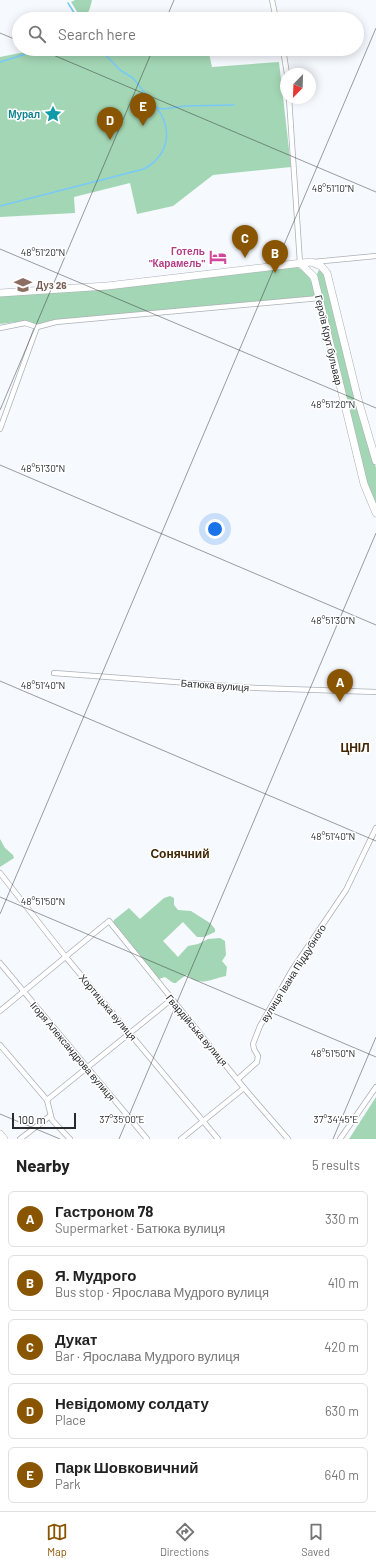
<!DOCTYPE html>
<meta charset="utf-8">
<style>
:root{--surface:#fff;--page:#f2f2f2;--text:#222;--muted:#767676;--line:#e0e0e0;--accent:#895501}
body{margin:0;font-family:Barlow,sans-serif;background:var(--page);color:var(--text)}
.compass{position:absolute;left:280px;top:68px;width:36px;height:36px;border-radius:50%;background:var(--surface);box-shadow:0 2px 10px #0003;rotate:203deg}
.scale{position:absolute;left:12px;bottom:10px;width:64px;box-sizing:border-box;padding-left:4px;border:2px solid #282a2d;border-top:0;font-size:11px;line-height:14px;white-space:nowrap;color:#282a2d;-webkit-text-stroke:3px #fff;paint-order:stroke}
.you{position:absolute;left:215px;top:529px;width:14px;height:14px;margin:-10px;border:3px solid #fff;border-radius:50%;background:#1a73e8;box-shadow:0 0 0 6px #1a73e833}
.badge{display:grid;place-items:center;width:26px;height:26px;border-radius:50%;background:var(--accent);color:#fff;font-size:13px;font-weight:700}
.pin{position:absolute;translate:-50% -33px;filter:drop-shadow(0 1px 2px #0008)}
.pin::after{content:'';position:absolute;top:21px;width:14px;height:12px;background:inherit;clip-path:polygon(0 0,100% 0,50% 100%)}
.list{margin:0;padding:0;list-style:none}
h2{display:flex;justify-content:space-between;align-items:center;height:52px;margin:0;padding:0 16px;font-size:17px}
h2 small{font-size:13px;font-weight:400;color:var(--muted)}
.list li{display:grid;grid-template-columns:26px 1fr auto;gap:12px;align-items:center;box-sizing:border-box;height:56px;margin:0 8px 8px;padding:0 8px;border:1px solid var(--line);border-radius:6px}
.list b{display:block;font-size:15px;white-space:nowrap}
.list p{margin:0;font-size:13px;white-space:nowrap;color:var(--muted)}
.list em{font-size:13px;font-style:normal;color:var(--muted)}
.icon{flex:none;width:22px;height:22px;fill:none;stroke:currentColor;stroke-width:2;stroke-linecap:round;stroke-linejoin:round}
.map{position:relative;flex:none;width:376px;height:1139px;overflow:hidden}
.search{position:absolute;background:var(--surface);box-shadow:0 2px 10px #0003;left:12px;right:12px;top:12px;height:44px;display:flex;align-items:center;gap:10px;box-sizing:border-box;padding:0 14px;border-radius:22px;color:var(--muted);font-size:15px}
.sheet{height:372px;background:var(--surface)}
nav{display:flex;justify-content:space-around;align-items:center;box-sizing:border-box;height:56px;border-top:1px solid var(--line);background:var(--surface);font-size:11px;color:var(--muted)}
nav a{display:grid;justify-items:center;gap:2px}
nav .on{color:var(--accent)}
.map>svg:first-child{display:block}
</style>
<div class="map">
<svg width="376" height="1139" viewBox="0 0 376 1139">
<rect width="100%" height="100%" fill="#f6f9fe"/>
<g fill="#a3d6b4">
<path d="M 75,0 L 92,0 C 90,8 89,15 81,18 L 71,2 Z"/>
<path d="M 40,49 L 208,49 L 212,67 L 279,62 L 291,167 L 213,175 L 173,206 L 137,214 L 130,183 L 74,197 L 75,213 L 0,217 L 0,57 Z"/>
<path d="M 297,267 C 310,274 313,283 316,296 L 56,320 L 37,325 L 25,321 L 0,324 L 0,295 Z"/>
<path d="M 319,270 L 321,270 L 323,271 L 376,468 L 376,508 L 366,484 L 317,274 Z"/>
<path d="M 0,839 L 5,848 L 13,855 L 14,858 L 0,867 Z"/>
<path d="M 170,896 L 174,898 L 174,905 L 178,910 L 191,911 L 210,923 L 215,929 L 215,932 L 204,937 L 197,937 L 183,922 L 163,941 L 178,957 L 188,946 L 198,944 L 208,939 L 220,938 L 225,941 L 226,955 L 222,961 L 227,967 L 226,976 C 211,979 201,987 187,975 C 173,982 179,988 165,977 L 159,979 L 113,923 L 114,920 L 129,908 L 140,919 L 164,898 Z"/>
<path d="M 376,1097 L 376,1139 L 349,1139 Z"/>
</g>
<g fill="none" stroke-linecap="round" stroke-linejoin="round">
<g stroke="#78c9fa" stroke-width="1.5">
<path d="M 68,3 L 78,19"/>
<path d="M 100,49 L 120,70 L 133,78 L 157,108 L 164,109 L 185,106 L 234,105"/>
<path d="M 0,62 L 42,49"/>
<path d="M 0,206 L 144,169 C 169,155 173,130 157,108"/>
</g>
<g stroke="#acb1b8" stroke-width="6">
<g id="street">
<path d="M 272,0 L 276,19"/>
<path d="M 283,49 L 287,74"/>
<path d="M 289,98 L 300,263"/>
<path d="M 313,262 L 376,256"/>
<path d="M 0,328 L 25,323 L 37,327 L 56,322 L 320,298"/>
<path d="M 0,429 L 37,327"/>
<path d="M 54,673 L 257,688 L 376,692"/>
<path d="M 0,873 L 65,956 L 218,1139"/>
<path d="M 0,963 L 147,1139"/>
<path d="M 0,1011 L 109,921 L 244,1088 L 288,1139"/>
<path d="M 0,1045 L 47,1100 L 52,1120 L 70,1139"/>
<path d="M 238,1079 L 257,1062 L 258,1056 L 254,1049 L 253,1044 L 260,1026 L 292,970 L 346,890 L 376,828"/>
<path d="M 47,1100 L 172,999"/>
<path d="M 20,1139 L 50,1116"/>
<path d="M 181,1139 L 244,1088"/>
<path d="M 340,1139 L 376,1087"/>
</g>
</g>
<g stroke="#acb1b8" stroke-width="8">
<g id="secondary">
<path d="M 300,263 L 314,277 L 364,484 L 376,513"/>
<path d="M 0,293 L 107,286 L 311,262 L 321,266 L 327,273 L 359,403 L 376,461"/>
<path d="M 0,1134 L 4,1139"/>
</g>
</g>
<use href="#street" stroke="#fff" stroke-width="4.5"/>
<use href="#secondary" stroke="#fff" stroke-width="7"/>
</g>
<path fill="none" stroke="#282a2d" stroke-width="1" stroke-opacity="0.45" d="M 166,19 L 174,0M 0,33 L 19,41M 39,49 L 376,192M 0,249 L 376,408M 0,410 L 153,49M 0,465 L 376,625M 0,681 L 376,841M 0,897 L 376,1057M 0,914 L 376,28M 0,1114 L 60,1139M 119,1139 L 376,533M 333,1139 L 376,1037"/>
<defs>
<g id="sight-bare" transform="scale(1.38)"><path d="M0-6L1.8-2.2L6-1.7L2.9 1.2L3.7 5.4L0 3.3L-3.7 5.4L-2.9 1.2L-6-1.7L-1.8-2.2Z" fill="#0f9aa8" stroke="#fff" stroke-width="2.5" paint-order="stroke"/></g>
<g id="hotel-bare" transform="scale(1.38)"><path d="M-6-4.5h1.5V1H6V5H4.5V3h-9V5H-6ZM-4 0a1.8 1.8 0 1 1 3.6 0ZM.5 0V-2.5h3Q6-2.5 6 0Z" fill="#d1479c" stroke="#fff" stroke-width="2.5" paint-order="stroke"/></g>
<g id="school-bare" transform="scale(1.38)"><path d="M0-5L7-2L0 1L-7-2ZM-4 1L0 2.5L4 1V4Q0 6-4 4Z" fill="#8d6e63" stroke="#fff" stroke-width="2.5" paint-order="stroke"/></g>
</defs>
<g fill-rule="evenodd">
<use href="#sight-bare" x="53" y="114"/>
<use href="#hotel-bare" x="218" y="257"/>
<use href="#school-bare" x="23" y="285"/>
</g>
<g text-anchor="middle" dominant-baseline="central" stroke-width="3" stroke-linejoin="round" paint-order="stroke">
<g font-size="10" font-weight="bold" fill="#0d838f" stroke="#fff" text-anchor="end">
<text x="40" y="114">Мурал</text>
</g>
<g font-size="10" font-weight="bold" fill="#b23c85" stroke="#fff" text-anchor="end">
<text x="205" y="251">Готель<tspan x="205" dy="12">"Карамель"</tspan></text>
</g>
<g font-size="10" font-weight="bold" fill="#785e54" stroke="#fff" text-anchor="start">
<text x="36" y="285">Дуз 26</text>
</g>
<g font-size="10" fill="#282a2d" stroke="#fff">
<text transform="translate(329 340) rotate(77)">Героїв Крут бульвар</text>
<text transform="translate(215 685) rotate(4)">Батюка вулиця</text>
<text transform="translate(293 973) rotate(-58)">вулиця Івана Піддубного</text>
<text transform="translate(108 1007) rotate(50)">Хортицька вулиця</text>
<text transform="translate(197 1030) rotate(50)">Гвардійська вулиця</text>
<text transform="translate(73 1051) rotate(50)">Ігоря Александрова вулиця</text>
</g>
<g font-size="12" font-weight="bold" fill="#402704" stroke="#fff">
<text x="355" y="747">ЦНІЛ</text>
<text x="180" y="853">Сонячний</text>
</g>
</g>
<g font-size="10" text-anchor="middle" fill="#282a2d" stroke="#fff" stroke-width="3" stroke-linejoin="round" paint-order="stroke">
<text x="333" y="192">48°51'10"N</text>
<text x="43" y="256">48°51'20"N</text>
<text x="333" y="408">48°51'20"N</text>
<text x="43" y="472">48°51'30"N</text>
<text x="333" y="624">48°51'30"N</text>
<text x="43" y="689">48°51'40"N</text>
<text x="333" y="840">48°51'40"N</text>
<text x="43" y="905">48°51'50"N</text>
<text x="333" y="1057">48°51'50"N</text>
<text x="122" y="1123">37°35'00"E</text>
<text x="336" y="1123">37°34'45"E</text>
</g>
</svg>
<svg class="compass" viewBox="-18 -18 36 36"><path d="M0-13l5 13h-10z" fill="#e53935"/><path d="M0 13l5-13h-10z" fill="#767676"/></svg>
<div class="scale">100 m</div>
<div class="you"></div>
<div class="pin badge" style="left:340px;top:702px">A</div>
<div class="pin badge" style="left:275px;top:273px">B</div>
<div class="pin badge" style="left:245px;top:258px">C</div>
<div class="pin badge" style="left:110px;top:140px">D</div>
<div class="pin badge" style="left:143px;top:126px">E</div>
<div class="search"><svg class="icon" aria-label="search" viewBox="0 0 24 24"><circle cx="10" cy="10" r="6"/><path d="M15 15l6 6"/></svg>Search here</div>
</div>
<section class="sheet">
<h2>Nearby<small>5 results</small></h2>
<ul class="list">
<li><span class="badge">A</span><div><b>Гастроном 78</b><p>Supermarket · Батюка вулиця</p></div><em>330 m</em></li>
<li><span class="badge">B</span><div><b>Я. Мудрого</b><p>Bus stop · Ярослава Мудрого вулиця</p></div><em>410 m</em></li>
<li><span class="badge">C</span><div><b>Дукат</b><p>Bar · Ярослава Мудрого вулиця</p></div><em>420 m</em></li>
<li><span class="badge">D</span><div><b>Невідомому солдату</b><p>Place</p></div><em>630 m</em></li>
<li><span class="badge">E</span><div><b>Парк Шовковичний</b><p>Park</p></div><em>640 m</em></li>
</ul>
</section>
<nav>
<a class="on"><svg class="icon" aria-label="map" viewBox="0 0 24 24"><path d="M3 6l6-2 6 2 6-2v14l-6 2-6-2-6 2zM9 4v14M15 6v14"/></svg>Map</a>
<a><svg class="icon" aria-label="directions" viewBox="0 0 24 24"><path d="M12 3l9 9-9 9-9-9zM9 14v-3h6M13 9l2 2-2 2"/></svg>Directions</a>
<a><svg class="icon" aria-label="saved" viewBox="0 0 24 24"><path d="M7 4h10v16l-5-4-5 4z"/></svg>Saved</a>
</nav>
